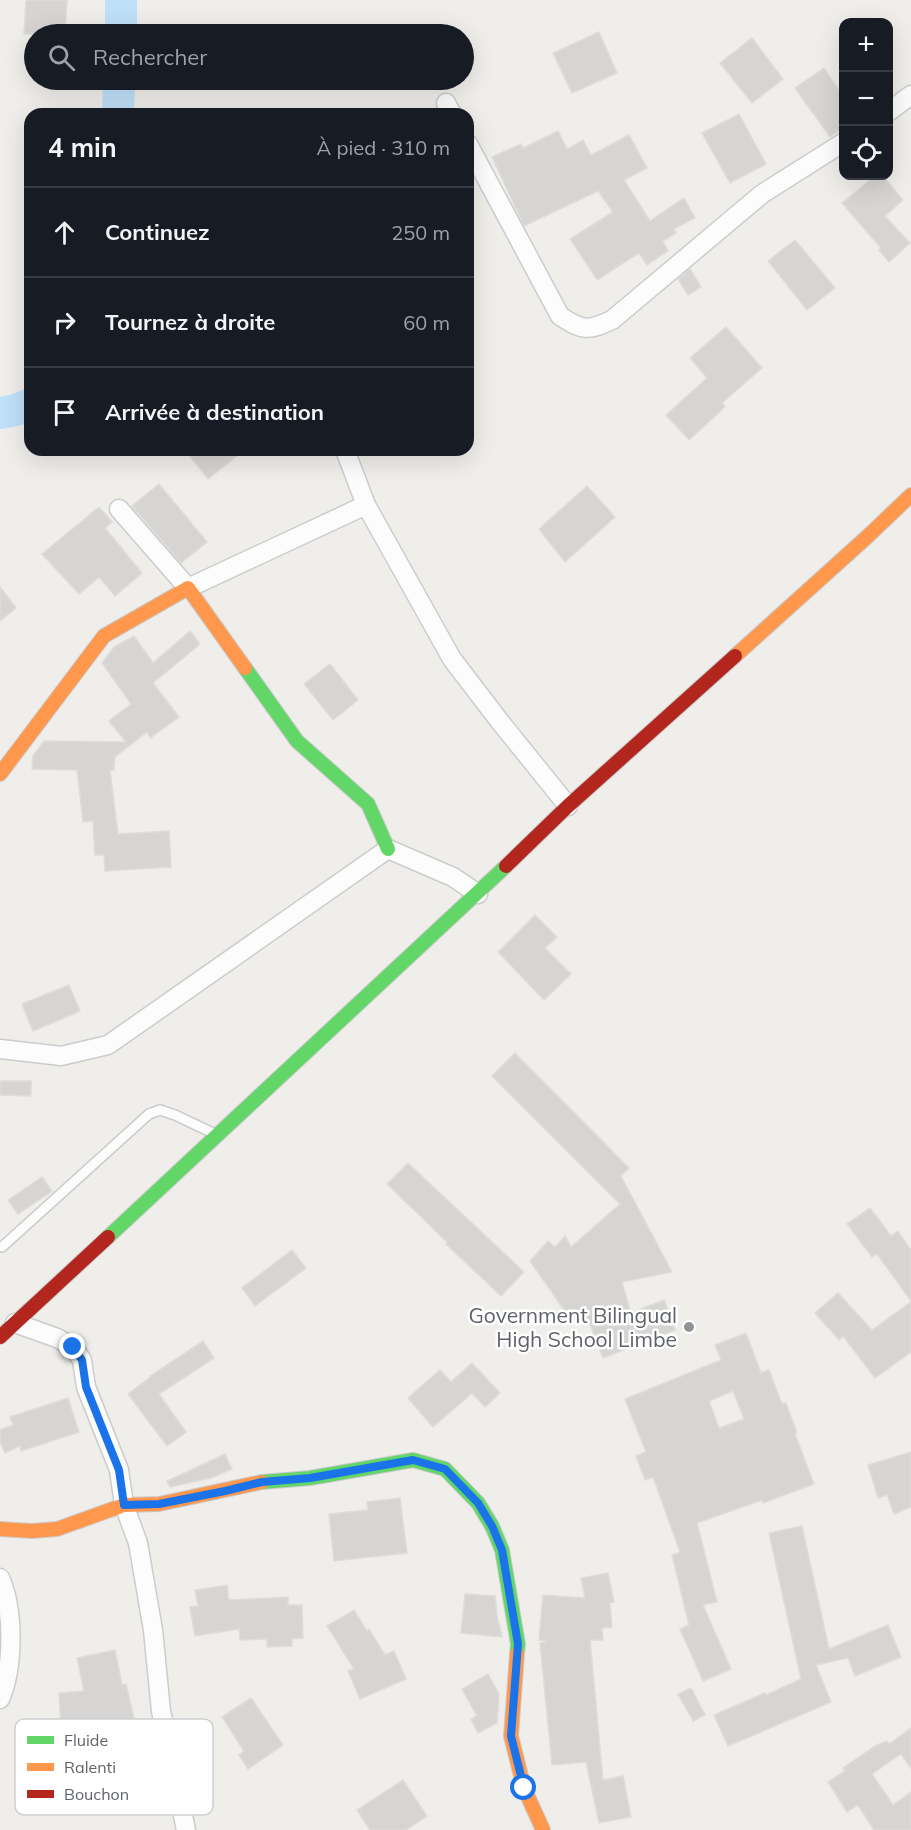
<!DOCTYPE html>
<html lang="fr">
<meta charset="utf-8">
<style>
:root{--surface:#171b24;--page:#20242c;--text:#f1f3f6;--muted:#9ea1a6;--line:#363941}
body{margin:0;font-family:Mulish,sans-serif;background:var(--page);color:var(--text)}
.controls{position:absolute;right:18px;top:18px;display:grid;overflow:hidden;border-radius:12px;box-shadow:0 6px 24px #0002}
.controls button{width:54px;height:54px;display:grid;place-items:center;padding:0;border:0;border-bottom:2px solid var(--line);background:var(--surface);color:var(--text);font:30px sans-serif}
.stop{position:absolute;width:18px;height:18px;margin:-14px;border:4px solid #1a73e8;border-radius:50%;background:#fff}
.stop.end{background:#1a73e8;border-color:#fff;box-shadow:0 2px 6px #0008}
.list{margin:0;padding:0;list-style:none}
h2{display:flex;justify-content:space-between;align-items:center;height:78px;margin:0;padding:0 24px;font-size:26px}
h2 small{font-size:20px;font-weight:400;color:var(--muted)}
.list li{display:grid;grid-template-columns:39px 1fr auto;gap:18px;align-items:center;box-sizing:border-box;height:90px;padding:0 24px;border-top:2px solid var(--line)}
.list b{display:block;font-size:22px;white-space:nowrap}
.list em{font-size:20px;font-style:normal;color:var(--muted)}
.icon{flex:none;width:33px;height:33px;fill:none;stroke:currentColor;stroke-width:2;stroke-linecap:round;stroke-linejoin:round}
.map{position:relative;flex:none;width:911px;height:1830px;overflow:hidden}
.search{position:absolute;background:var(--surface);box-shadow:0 6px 24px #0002;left:24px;top:24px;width:450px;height:66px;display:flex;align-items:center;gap:15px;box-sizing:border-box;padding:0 21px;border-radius:33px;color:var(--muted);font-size:22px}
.panel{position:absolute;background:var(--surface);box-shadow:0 6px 24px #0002;left:24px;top:108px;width:450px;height:348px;border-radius:18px}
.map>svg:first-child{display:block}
</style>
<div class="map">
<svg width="911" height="1830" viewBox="0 0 911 1830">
<rect width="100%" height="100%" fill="#efeeea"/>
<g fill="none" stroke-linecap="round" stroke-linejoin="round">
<g stroke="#bfe0f9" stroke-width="32">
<path d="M 121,34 L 121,0"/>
<path d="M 118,114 L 119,80"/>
<path d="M 0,413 L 16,410 L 30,404"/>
</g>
</g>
<g fill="#d6d5d3" stroke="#deddd9" stroke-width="1.5" fill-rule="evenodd">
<path d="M 26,0 L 67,0 L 65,34 L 24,34 Z"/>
<path d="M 599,32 L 617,73 L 572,93 L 553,53 Z"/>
<path d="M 752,38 L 783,79 L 752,103 L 720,63 Z"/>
<path d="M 824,68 L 843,96 L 843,127 L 830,137 L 795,88 Z"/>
<path d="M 739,114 L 766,164 L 730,183 L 702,133 Z"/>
<path d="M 558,131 L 567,149 L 583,140 L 591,155 L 629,135 L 647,168 L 624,180 L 650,221 L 684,198 L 695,218 L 674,229 L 676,233 L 663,241 L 668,251 L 647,265 L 639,253 L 597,280 L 570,239 L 613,212 L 598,191 L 524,226 L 492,157 L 521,144 L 523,148 Z"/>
<path d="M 875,176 L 883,176 L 903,200 L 885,216 L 910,243 L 889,262 L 879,250 L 881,248 L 842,203 Z"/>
<path d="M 795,240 L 835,288 L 807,310 L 768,261 Z"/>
<path d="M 690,269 L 701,287 L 688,295 L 678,279 Z"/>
<path d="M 726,327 L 762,368 L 722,403 L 725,407 L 689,440 L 666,415 L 707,378 L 690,358 Z"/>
<path d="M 185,450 L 244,450 L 208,479 Z"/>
<path d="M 159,484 L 207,542 L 181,563 L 132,506 Z"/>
<path d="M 587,486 L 615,517 L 565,562 L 539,529 Z"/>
<path d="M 99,507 L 112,522 L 105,528 L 142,573 L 115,596 L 99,577 L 79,594 L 42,554 Z"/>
<path d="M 0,587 L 16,608 L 0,621 Z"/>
<path d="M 190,631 L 200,644 L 153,683 L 179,717 L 150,738 L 147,732 L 115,757 L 114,770 L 110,770 L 118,834 L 169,831 L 171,867 L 105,871 L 104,855 L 95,855 L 93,821 L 83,822 L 77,770 L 32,769 L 33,756 L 44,741 L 126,742 L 109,721 L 131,704 L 102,663 L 114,647 L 134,636 L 153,663 Z"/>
<path d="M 330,664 L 358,700 L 333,720 L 304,684 Z"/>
<path d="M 535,915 L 557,937 L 545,948 L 571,974 L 544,1000 L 498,952 Z"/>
<path d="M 69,985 L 80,1011 L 33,1031 L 22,1004 Z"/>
<path d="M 515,1053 L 629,1168 L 621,1176 L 672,1272 L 622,1282 L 631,1313 L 664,1300 L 675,1330 L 603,1358 L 587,1317 L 571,1320 L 530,1261 L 548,1241 L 555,1247 L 565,1236 L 571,1247 L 620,1204 L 492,1076 Z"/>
<path d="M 0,1081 L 31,1081 L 31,1096 L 0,1095 Z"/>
<path d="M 408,1163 L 524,1272 L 501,1296 L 446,1244 L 447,1242 L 387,1184 Z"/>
<path d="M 42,1177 L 52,1191 L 18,1214 L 8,1200 Z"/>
<path d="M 870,1208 L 891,1236 L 898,1231 L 911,1250 L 911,1301 L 877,1254 L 872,1257 L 847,1224 Z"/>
<path d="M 292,1250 L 306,1268 L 255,1306 L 242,1288 Z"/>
<path d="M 838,1293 L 872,1330 L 911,1302 L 911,1352 L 875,1378 L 843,1336 L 839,1340 L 815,1313 Z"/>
<path d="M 746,1333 L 761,1373 L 769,1370 L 782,1404 L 786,1403 L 797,1433 L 795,1434 L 814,1484 L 763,1503 L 762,1500 L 697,1523 L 717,1602 L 703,1605 L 731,1669 L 703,1681 L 680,1629 L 689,1625 L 672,1555 L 680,1552 L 653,1477 L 645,1480 L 636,1456 L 646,1452 L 625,1399 L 721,1360 L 715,1345 ZM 733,1391 L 744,1419 L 719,1428 L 709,1401 Z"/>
<path d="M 203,1341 L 214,1358 L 159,1394 L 186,1432 L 167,1446 L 128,1394 L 151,1377 L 150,1376 Z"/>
<path d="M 472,1363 L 500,1393 L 485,1407 L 472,1393 L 433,1427 L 408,1398 L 440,1370 L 451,1382 Z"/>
<path d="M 68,1398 L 79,1432 L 21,1451 L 20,1446 L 5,1453 L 0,1442 L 0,1430 L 13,1425 L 10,1417 Z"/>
<path d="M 911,1452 L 911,1507 L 894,1514 L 887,1495 L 878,1498 L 868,1465 Z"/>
<path d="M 225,1454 L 232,1469 L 211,1478 L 170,1487 L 167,1481 Z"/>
<path d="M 400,1498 L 407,1553 L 334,1561 L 329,1514 L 368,1510 L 367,1502 Z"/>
<path d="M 802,1526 L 829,1649 L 888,1625 L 901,1657 L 855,1676 L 848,1658 L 816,1665 L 831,1702 L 728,1746 L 714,1715 L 765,1693 L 766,1695 L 801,1679 L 769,1533 Z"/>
<path d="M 608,1573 L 614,1602 L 610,1603 L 612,1627 L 602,1628 L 603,1640 L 590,1640 L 603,1780 L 623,1776 L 631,1817 L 599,1823 L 586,1762 L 552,1765 L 540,1643 L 546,1641 L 539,1640 L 543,1595 L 585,1598 L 581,1578 Z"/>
<path d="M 227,1585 L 229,1600 L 288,1597 L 288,1605 L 302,1605 L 303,1638 L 292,1639 L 292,1646 L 267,1647 L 267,1639 L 240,1640 L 239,1629 L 195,1636 L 190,1607 L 198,1606 L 195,1590 Z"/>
<path d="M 465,1594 L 495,1596 L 498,1623 L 499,1623 L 502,1637 L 461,1633 Z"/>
<path d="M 354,1610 L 367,1631 L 369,1629 L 385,1655 L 394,1651 L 406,1679 L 360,1699 L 348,1671 L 354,1669 L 327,1626 Z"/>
<path d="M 115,1650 L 122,1685 L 126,1684 L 139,1740 L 123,1744 L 121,1735 L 100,1740 L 97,1727 L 61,1730 L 59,1693 L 84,1691 L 77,1658 Z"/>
<path d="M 488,1674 L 499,1694 L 497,1723 L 478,1733 L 471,1719 L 477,1716 L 462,1689 Z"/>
<path d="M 691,1688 L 705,1715 L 693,1721 L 678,1694 Z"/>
<path d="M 251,1698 L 283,1745 L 248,1769 L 239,1755 L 244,1751 L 222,1717 Z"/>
<path d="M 911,1728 L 911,1768 L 901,1754 L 872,1774 L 893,1805 L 911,1792 L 911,1830 L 874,1830 L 858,1805 L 847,1812 L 828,1782 L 845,1771 L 843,1768 L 875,1746 L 887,1741 L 889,1744 Z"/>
<path d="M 403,1780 L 427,1816 L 406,1830 L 370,1830 L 357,1810 Z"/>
</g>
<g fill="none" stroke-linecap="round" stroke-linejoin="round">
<g stroke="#cbcccc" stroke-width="12">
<path id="lane" d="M 2,1247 L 149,1114 L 160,1110 L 175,1115 L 215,1134"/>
</g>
<g stroke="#cbcccc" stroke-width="21">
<g id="street">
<path d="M 446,103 L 452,114"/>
<path d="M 888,112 L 911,95"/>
<path d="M 468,144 L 560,316 C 583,331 588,331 612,320 L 762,194 L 844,142"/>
<path d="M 345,450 L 366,505 L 452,659 L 501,723 L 568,806"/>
<path d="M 119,509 L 188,588 L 366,505"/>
<path d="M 0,1049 L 61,1056 L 108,1045 L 388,849 L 453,877 L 478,894"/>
<path d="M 15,1323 L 57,1338 L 73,1347 L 82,1360 L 86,1387 L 119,1470 L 124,1505 L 138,1543 L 153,1630 L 161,1711 L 186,1830"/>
<path d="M 0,1578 C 14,1609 14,1667 0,1699"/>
</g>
</g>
<g stroke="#cacacb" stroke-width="16">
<g id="fast">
<path d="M 245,668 L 297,741 L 368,804 L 388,849"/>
<path d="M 108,1237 L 506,866"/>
<path d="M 262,1482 L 310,1478 L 413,1460 L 445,1469 L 478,1503 L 492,1526 L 502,1550 L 518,1644 L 517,1654"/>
</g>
</g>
<g stroke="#cacacb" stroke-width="16">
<g id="slow">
<path d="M 735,656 L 868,536 L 911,495"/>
<path d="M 0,774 L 104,636 L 188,588 L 245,668"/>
<path d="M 0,1529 L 32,1531 L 57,1529 L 124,1505 L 159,1504 L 262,1482"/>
<path d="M 517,1654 L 511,1736 L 524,1788 L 543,1830"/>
</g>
</g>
<g stroke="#cacacb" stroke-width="16">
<g id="jam">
<path d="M 506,866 L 568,806 L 735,656"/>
<path d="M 0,1337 L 108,1237"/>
</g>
</g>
<use href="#lane" stroke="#fdfcfc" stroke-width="9"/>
<use href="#street" stroke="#fdfcfc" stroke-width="18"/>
<use href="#fast" stroke="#63d668" stroke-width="14"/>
<use href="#slow" stroke="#ff974d" stroke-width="14"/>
<use href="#jam" stroke="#b3261e" stroke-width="14"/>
</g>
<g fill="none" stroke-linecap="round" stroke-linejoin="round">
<path stroke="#1a73e8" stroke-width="8" d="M 73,1347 L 82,1360 L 86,1387 L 119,1470 L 124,1505 L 159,1504 L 225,1491 L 262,1482 L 310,1478 L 413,1460 L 445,1469 L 478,1503 L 492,1526 L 502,1550 L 518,1644 L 511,1736 L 524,1788"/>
</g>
<circle fill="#919496" stroke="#fff" stroke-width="2" cx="689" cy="1327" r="6"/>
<g text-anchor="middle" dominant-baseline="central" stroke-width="5" stroke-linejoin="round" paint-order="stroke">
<g font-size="21" fill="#5f6368" stroke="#fff" text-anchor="end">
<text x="677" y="1315">Government Bilingual<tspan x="677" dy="24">High School Limbe</tspan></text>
</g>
</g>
<rect x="15" y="1719" width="198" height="96" rx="9" fill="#fff" stroke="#cfd0d2" stroke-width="1.5"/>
<rect x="27" y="1736" width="27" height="8" fill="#63d668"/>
<rect x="27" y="1763" width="27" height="8" fill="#ff974d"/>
<rect x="27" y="1790" width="27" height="8" fill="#b3261e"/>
<g font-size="16" fill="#5f6368">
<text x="64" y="1746">Fluide</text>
<text x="64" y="1773">Ralenti</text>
<text x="64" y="1800">Bouchon</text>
</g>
</svg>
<div class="controls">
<button>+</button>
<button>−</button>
<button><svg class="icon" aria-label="locate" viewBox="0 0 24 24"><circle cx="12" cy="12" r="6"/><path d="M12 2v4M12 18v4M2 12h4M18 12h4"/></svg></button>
</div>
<div class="stop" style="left:524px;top:1788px"></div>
<div class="stop end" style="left:73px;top:1347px"></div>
<div class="search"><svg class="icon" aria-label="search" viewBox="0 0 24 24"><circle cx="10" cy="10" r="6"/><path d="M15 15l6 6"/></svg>Rechercher</div>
<section class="panel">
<h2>4 min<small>À pied · 310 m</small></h2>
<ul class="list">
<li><svg class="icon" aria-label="ahead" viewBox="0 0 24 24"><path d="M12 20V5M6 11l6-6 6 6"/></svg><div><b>Continuez</b></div><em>250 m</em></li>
<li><svg class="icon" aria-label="right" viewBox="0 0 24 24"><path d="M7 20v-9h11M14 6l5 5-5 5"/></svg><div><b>Tournez à droite</b></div><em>60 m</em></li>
<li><svg class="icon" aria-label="arrive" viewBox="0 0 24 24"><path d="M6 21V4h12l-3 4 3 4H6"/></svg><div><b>Arrivée à destination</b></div></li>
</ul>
</section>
</div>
